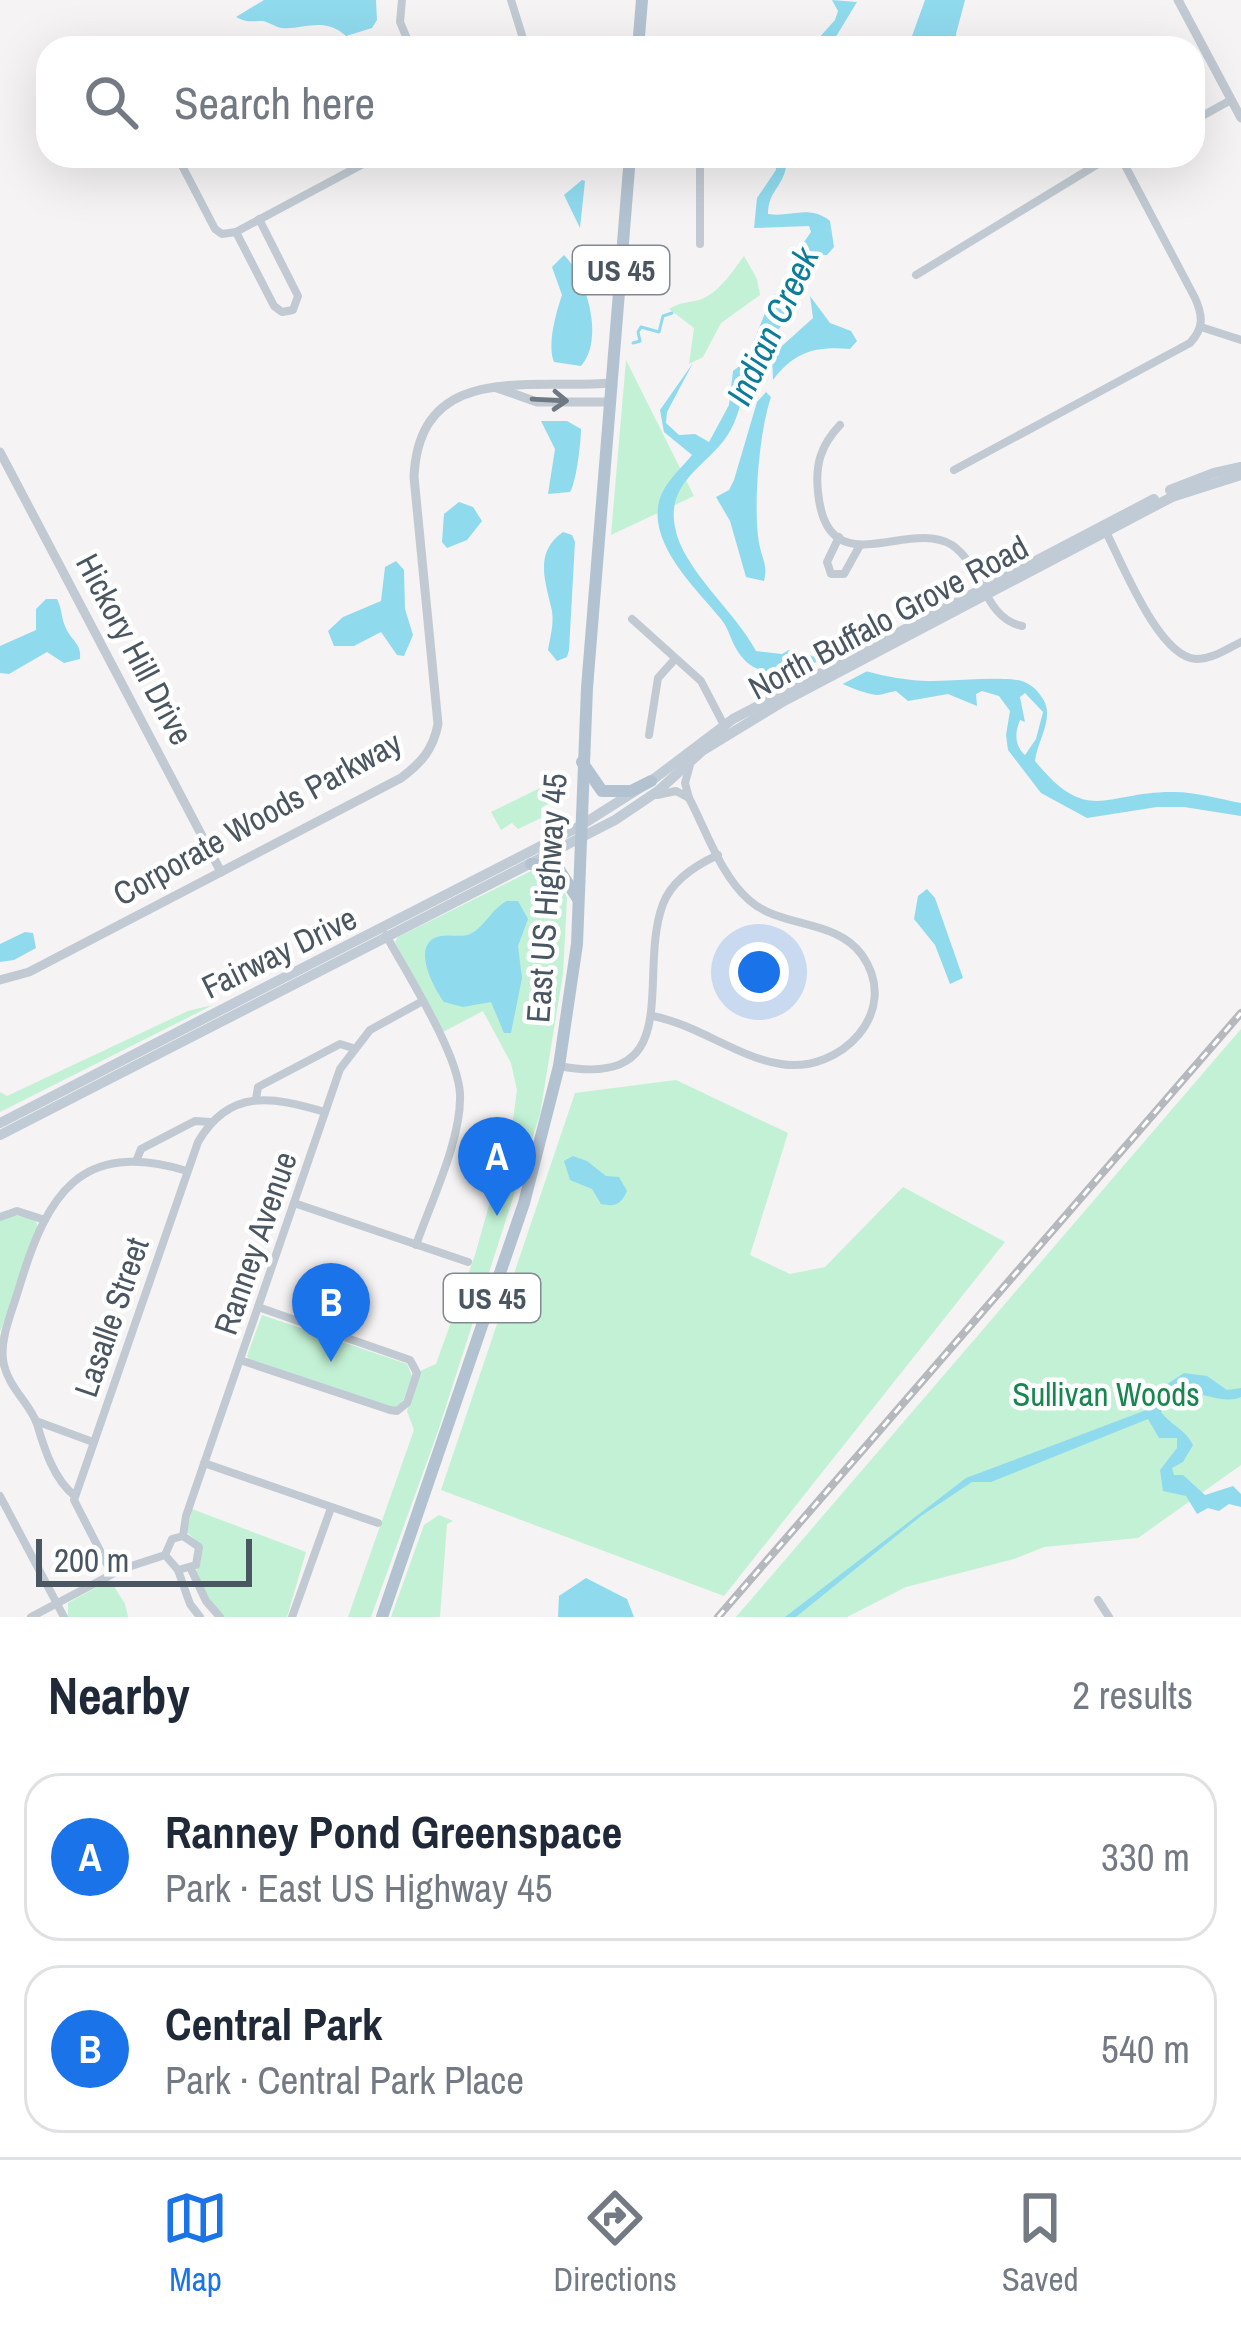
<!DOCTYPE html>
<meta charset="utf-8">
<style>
:root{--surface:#fff;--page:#f2f2f3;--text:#1f2937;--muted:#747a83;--line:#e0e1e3;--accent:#1a73e8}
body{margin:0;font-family:"Archivo Narrow",sans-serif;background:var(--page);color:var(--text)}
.scale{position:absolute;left:36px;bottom:30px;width:216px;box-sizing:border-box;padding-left:12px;border:6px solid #4a5661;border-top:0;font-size:33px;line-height:42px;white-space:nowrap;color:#4a5661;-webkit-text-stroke:9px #fff;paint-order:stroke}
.you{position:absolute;left:759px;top:972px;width:42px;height:42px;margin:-30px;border:9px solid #fff;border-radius:50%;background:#1a73e8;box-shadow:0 0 0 18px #1a73e833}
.badge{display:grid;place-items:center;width:78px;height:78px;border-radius:50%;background:var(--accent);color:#fff;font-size:39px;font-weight:700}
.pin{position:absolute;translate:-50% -99px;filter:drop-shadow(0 3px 6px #0008)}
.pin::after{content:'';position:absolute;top:63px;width:42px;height:36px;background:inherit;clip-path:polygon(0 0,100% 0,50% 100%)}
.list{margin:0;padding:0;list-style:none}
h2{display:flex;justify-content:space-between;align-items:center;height:156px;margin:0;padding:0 48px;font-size:51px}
h2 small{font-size:39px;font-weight:400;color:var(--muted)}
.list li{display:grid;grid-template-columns:78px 1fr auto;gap:36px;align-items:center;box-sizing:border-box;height:168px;margin:0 24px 24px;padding:0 24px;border:3px solid var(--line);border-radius:36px}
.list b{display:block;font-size:45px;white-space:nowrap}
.list p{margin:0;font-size:39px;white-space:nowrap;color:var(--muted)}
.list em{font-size:39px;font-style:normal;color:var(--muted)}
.icon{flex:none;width:66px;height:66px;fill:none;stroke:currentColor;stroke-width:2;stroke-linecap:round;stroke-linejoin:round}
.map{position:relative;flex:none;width:1241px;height:1617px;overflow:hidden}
.search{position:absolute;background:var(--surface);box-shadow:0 12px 48px #0002;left:36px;right:36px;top:36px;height:132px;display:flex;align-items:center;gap:30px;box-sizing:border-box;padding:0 42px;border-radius:36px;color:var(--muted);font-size:45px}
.sheet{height:540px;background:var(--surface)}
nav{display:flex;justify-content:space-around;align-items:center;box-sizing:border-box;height:168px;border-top:3px solid var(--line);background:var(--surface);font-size:33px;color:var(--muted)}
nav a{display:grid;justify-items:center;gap:6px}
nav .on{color:var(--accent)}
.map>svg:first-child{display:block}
</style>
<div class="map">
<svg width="1241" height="1617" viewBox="0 0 1241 1617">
<rect width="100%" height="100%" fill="#f5f3f3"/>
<g fill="#c3f1d5">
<path d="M 744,256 L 757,279 L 760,295 L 721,323 L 703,357 L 689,364 L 694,328 L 669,309 C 681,302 687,303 699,300 C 718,294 733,271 744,256 Z"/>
<path d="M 626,360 L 694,496 L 611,535 Z"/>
<path d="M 544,786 L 553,789 L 556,799 L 541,808 L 541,818 L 518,829 L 512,823 L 501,830 L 491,812 Z"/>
<path d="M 535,869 L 558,876 L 567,898 L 563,974 L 540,1114 L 438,1431 L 371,1617 L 348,1617 L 414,1430 L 407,1411 L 420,1371 L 436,1364 L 475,1255 L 513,1120 L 517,1090 L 511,1063 L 483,1011 L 441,1033 L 395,942 L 398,937 Z"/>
<path d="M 213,1005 L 0,1112 L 0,1092 L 7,1096 L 188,1011 Z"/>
<path d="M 1241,1029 L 1241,1465 L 1138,1538 L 1044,1547 L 1014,1559 L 906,1587 L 847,1617 L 736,1617 Z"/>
<path d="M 676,1080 L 788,1133 L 750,1255 L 790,1274 L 825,1267 L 903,1187 L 1005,1242 L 724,1596 L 441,1490 L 575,1093 Z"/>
<path d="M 14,1215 L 36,1220 L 38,1230 L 0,1332 L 0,1221 Z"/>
<path d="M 262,1315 L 407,1364 L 412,1376 L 402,1404 L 391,1409 L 249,1359 L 247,1356 Z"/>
<path d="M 192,1509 L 306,1552 L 287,1617 L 222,1617 L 211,1605 L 196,1573 C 201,1552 205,1548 187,1532 Z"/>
<path d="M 439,1515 L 453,1521 L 447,1524 L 440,1617 L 391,1617 L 424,1525 Z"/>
<path d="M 110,1580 L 125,1604 L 128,1617 L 68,1617 L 68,1603 Z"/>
</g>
<g fill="#90daee" fill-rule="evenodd">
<path d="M 264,0 L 376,0 L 377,20 L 372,28 L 346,36 C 324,16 303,30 282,28 C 275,27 269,22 263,21 C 250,21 248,23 236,17 Z"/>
<path d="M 832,0 L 857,2 L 829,48 L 810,48 L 835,20 L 838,11 Z"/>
<path d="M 925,0 L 965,0 L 956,34 L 958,48 L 913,48 L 912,36 Z"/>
<path d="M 775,156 L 787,156 C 787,187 768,188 768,214 C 790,218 809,204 830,221 L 834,247 L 827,255 L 817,255 L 808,276 L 795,286 C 798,312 771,337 758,358 C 742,382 743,413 727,436 C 706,467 666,482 675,527 C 682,569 736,612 756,651 L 782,654 L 789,650 C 827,659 872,676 912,680 C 940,683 974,678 1004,679 C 1022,679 1033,683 1043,699 C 1055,718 1037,741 1035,761 C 1089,827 1105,791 1174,792 C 1196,792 1219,799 1241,803 L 1241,816 L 1184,807 L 1157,807 L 1087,818 L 1041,793 L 1008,750 L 1006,735 L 1010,711 L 999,696 L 982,691 L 976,694 L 977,706 L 948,694 L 908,701 L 896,691 C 893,691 881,695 878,695 C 853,693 818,668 793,670 C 778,672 762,674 749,664 C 731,649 732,633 721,619 C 695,587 640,537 663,491 C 670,478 683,466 692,455 L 664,432 L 660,410 L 693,363 L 667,412 L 666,423 L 679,435 L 695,434 L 709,442 L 729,405 L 733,371 L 745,362 L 770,301 L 788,277 L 795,255 L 811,232 L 809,226 L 754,228 L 757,198 L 776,170 ZM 1025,693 L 1043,712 L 1036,739 L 1025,755 C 1014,745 1015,732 1020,720 L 1025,722 L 1020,697 Z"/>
<path d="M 582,180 L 585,181 L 580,228 L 564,195 Z"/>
<path d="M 564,255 C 587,278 605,340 581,366 L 554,362 C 547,344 556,313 562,295 L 552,267 Z"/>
<path d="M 810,296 L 830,323 L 851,331 L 857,341 L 850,349 C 815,346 794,352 773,380 L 772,355 L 813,318 Z"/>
<path d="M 766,392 L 771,397 C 759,432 753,507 759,543 C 762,559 768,565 764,581 L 746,577 L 730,521 L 716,497 L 729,490 L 734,480 L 757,402 Z"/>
<path d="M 541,421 L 567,421 L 581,429 C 581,442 576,484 570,492 L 548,494 L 555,449 Z"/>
<path d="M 459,502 L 473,507 L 482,521 L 467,540 L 447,548 L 442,542 L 444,514 Z"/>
<path d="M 563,532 L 572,535 L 575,542 L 569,650 L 567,657 L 557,661 L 548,650 C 550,637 554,625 552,611 C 546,582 533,553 563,532 Z"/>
<path d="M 396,561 L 404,570 L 405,609 L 413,635 L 404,656 L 397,655 L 381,632 L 354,646 L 334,646 L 328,631 L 343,617 L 381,601 L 385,567 Z"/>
<path d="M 46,599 L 57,599 C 62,608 61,617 65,626 C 70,640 82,643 80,659 L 64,663 L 47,652 L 9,674 L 0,673 L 0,646 L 36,630 L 36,609 Z"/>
<path d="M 927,889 L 935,898 L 963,978 L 950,984 L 935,945 L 914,919 L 918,896 Z"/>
<path d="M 507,901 L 518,901 L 528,919 L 518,946 L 522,978 L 511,1033 L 504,1033 L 491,1002 L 463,1007 L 444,1002 C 433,987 409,942 441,936 C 451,934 460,938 470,934 C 485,927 491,909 507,901 Z"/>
<path d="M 25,932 L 33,933 L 36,948 L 14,960 L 0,962 L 0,944 Z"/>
<path d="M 573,1156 L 587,1161 L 606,1176 L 619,1177 L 627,1191 C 621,1205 614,1207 601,1204 L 592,1189 L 570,1180 L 564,1161 Z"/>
<path d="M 1184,1373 L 1207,1376 L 1227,1390 L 1241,1388 L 1241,1397 C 1215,1409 1177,1371 1161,1412 C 1172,1426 1185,1429 1193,1445 L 1183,1462 L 1172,1468 L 1174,1475 L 1183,1475 L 1205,1495 L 1233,1486 L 1241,1494 L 1241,1507 L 1229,1504 L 1219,1511 L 1208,1508 L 1197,1514 L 1186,1496 L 1163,1491 L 1160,1470 L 1177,1448 L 1177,1438 L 1159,1438 L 1148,1419 L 991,1482 L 972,1482 L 921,1516 L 796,1617 L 785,1617 L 966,1478 L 1149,1409 L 1155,1392 Z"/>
<path d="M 586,1578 L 627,1599 L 634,1617 L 558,1617 L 559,1596 Z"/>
</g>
<path fill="#f5f3f3" d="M 831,654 L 875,667 L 837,687 L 790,676 Z"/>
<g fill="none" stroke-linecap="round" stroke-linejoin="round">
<path stroke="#90daee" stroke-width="3" d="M 633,343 L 640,341 L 638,332 L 641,327 L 659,332 L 663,316 L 672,313"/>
<g stroke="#c1cad2" stroke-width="8">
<path d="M 402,0 L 400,22 L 411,48"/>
<path d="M 511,0 L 526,48"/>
<path d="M 1193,121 L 1231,100"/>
<path d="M 177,156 L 215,229 L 222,234 L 236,232"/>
<path d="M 236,232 L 274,306 L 282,312 L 293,310 L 298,296 L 259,219"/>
<path d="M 236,232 L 378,156"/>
<path d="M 700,244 L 700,156"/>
<path d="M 916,275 L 1111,156"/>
<path d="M 1201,327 L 1241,340"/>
<path d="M 840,425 C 821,445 815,464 818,492 C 827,588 908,517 952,545 C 983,566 983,618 1022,626"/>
<path d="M 954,470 L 1190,343 C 1204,328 1203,316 1195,298 L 1120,156"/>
<path d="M 1104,528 C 1121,560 1158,657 1196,659 C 1213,659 1227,649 1241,642"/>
<path d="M 839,537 L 827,562 L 831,574 L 844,574 L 859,547"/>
<path d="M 632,619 L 701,681 L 725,727"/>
<path d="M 649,735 L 658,678 L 675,659"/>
<path d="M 657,795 L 676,791 L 689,798 L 685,783 L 690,765"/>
<path d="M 386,935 C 407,974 458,1053 460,1094 C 462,1138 431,1202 416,1245"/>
<path d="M 653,1016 C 698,1025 739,1058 781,1064 C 840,1074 902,1012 862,955 C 835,918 781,929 749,900 C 721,876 706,830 689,798"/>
<path d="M 559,1066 C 689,1091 636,975 663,904 C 672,880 696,865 718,855"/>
<path d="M 256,1099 L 258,1087 L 340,1044 L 353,1048"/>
<path d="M 137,1159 L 141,1149 L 195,1121 L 211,1122"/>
<path d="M 294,1203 L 468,1262"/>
<path d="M 0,1217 L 17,1211 L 45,1220"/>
<path d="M 240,1360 L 390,1410 L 397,1411 L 407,1403 L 417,1373 L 410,1360 L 258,1307"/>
<path d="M 36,1421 L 93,1442"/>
<path d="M 204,1463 L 378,1523"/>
<path d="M 0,1496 L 64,1617"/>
<path d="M 75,1496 C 54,1480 44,1448 37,1424 C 30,1403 7,1387 3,1360 C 0,1337 13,1309 19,1288 C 47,1194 80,1139 187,1171"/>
<path d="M 183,1536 L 186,1516 L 340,1069 L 370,1030 L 421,1002"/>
<path d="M 165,1555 L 178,1570 L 196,1565 L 199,1547 L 183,1536"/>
<path d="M 165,1555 L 172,1539 L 183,1536"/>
<path d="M 191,1569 L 206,1601 L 220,1617"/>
<path d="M 178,1570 L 190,1604 L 200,1617"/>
<path d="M 112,1574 L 74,1500 L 198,1142 C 230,1087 273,1097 325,1112"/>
<path d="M 1098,1600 L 1109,1617"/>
<path d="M 31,1617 L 122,1569 L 165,1555"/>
<path d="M 292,1617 L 331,1508"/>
</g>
<g stroke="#c1cad2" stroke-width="9">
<path d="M 1178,0 L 1241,118"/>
<path d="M 497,388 L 537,402 L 610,402"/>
<path d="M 0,452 L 221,872"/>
<path d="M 0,980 L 29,972 L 401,778 C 421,763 433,750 438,724 L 414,477 C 419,360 532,390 611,383"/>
</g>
<g stroke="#c1cbd6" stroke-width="10">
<path d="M 1170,490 L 1214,473 L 1241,467"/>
<path d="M 0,1123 L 580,826 L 651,781 L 733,719 L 1154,499"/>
<path d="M 0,1135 L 615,820 L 658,791 L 702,751 L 784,701 L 1172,497 L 1241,475"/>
</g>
<g stroke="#b3c2d1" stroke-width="12">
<path d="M 638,48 L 642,0"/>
<path d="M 582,762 L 602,791 L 631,791 L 651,781"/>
<path d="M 531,864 L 558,868 L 578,899"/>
<path d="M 382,1617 L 524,1203 L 559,1066 L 577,944 L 587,688 L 630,156"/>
</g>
<g stroke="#b5b8bd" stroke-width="8">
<path id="rail" d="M 718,1617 L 1241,1013"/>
</g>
<use href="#rail" stroke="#fff" stroke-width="3" stroke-dasharray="9" stroke-linecap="butt"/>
</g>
<defs><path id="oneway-shaft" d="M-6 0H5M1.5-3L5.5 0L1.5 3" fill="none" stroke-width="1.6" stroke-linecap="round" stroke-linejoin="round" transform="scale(3)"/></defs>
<use stroke="#6e7983" href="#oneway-shaft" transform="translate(550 400) rotate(3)"/>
<g text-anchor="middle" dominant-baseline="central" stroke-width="9" stroke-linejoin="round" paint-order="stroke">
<g fill="#fff" stroke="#808990" stroke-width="3">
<rect x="573" y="246" width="96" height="48" rx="9"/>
<rect x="444" y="1274" width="96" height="48" rx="9"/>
</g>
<g font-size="30" font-weight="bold" fill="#4a5661">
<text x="621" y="270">US 45</text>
<text x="492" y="1298">US 45</text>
</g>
<g font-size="33" fill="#4a5661" stroke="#fff">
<text transform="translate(888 617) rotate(-28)">North Buffalo Grove Road</text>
<text transform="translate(135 649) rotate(62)">Hickory Hill Drive</text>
<text transform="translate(257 818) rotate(-29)">Corporate Woods Parkway</text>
<text transform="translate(546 898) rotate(-86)">East US Highway 45</text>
<text transform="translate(279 952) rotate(-26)">Fairway Drive</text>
<text transform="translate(255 1243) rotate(-71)">Ranney Avenue</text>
<text transform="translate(111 1317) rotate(-71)">Lasalle Street</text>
</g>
<g font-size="33" fill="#17864f" stroke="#fff">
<text x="1106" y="1394">Sullivan Woods</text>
</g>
<g font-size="36" font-style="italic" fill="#0c7c9b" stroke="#fff">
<text transform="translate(772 326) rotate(-65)">Indian Creek</text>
</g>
</g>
</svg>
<div class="scale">200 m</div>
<div class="you"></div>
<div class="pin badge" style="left:497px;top:1216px">A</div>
<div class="pin badge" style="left:331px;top:1362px">B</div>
<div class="search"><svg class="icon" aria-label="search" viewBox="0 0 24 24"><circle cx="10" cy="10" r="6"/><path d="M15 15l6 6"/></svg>Search here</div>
</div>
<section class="sheet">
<h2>Nearby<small>2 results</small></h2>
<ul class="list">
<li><span class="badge">A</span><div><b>Ranney Pond Greenspace</b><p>Park · East US Highway 45</p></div><em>330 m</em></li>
<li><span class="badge">B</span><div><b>Central Park</b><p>Park · Central Park Place</p></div><em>540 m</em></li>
</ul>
</section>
<nav>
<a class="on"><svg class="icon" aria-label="map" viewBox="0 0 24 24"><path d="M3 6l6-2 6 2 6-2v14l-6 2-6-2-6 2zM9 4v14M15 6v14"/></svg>Map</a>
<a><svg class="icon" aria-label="directions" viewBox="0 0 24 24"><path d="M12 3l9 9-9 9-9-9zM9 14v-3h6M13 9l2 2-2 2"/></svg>Directions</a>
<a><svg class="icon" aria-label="saved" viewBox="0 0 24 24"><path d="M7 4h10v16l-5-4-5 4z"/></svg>Saved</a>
</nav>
